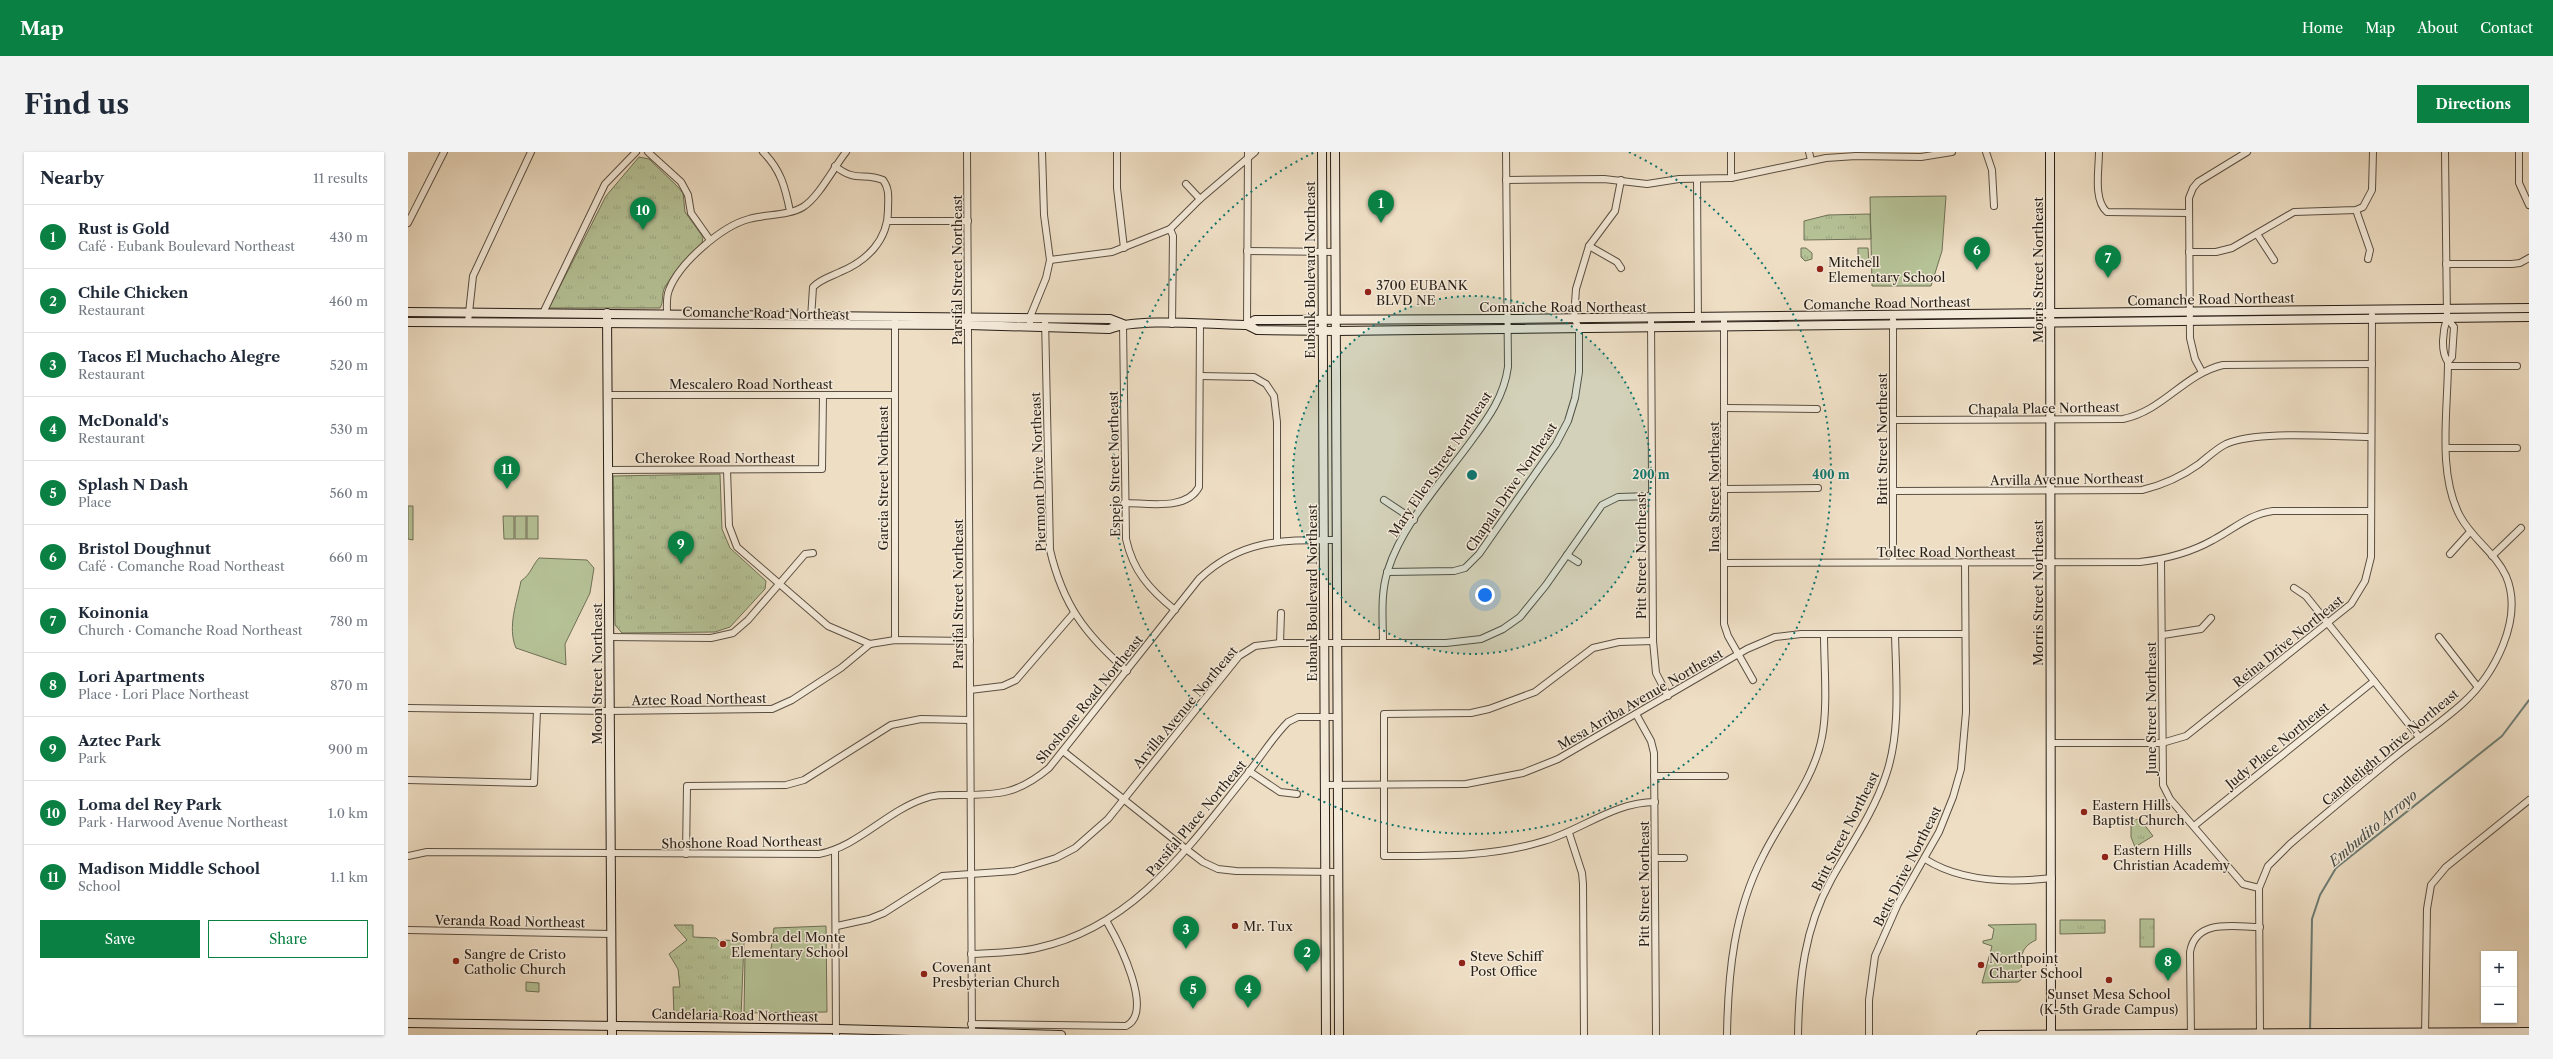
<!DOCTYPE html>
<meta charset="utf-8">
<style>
:root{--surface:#fff;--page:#f2f2f3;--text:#1f2937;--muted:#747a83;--line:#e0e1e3;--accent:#0b8043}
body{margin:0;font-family:"Libre Caslon Text",serif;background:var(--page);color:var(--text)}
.controls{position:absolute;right:12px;bottom:12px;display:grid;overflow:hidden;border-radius:0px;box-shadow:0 1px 3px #0004}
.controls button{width:36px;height:36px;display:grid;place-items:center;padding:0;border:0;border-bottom:1px solid var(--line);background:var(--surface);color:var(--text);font:20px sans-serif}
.you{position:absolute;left:1077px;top:443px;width:14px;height:14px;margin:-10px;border:3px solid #fff;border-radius:50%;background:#1a73e8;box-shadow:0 0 0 6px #1a73e833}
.badge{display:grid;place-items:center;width:26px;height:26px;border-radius:50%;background:var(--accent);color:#fff;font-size:13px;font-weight:700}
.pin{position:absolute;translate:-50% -33px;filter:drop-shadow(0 1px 2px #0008)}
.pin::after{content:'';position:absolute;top:21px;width:14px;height:12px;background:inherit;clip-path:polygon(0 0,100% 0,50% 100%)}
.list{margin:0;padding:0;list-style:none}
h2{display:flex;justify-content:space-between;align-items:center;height:52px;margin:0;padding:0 16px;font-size:17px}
h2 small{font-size:13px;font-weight:400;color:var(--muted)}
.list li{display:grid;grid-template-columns:26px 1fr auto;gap:12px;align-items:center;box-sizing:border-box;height:64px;padding:0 16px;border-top:1px solid var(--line)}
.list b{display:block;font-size:15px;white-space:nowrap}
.list p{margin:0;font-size:13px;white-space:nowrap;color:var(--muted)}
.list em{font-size:13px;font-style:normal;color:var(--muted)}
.actions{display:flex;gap:8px;padding:12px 16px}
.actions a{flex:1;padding:9px 0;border:1px solid var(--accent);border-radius:0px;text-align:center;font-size:14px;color:var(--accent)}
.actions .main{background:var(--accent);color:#fff}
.map{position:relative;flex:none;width:2121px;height:883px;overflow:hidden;border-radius:0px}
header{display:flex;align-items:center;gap:24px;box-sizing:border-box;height:56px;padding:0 20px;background:var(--accent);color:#fff}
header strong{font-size:19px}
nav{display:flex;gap:22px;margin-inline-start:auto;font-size:14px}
.intro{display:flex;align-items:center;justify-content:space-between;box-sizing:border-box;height:96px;padding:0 24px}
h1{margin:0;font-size:28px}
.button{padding:10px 18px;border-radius:0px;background:var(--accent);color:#fff;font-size:14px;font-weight:700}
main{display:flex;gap:24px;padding:0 24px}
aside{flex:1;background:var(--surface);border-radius:0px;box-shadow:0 1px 3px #0004}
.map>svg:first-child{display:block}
</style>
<header>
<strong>Map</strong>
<nav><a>Home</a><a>Map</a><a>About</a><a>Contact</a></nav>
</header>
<div class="intro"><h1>Find us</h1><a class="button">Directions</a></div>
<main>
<aside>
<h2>Nearby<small>11 results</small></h2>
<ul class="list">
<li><span class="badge">1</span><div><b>Rust is Gold</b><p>Café · Eubank Boulevard Northeast</p></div><em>430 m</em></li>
<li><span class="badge">2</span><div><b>Chile Chicken</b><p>Restaurant</p></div><em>460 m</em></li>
<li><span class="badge">3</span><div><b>Tacos El Muchacho Alegre</b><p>Restaurant</p></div><em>520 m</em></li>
<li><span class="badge">4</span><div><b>McDonald's</b><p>Restaurant</p></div><em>530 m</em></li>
<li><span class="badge">5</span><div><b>Splash N Dash</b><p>Place</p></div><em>560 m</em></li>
<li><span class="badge">6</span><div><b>Bristol Doughnut</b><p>Café · Comanche Road Northeast</p></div><em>660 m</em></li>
<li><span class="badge">7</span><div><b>Koinonia</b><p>Church · Comanche Road Northeast</p></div><em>780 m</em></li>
<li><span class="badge">8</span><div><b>Lori Apartments</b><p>Place · Lori Place Northeast</p></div><em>870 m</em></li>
<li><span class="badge">9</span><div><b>Aztec Park</b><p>Park</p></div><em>900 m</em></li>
<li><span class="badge">10</span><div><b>Loma del Rey Park</b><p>Park · Harwood Avenue Northeast</p></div><em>1.0 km</em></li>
<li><span class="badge">11</span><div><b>Madison Middle School</b><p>School</p></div><em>1.1 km</em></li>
</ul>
<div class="actions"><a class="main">Save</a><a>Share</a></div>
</aside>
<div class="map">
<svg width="2121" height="883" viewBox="0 0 2121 883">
<defs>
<pattern id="park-tufts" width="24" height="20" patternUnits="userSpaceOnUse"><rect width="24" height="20" fill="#b5c296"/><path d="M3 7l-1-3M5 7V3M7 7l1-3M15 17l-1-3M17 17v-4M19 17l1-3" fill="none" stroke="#9ca681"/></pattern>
</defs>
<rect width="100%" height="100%" fill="#eedec4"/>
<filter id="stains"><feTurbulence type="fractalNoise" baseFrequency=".005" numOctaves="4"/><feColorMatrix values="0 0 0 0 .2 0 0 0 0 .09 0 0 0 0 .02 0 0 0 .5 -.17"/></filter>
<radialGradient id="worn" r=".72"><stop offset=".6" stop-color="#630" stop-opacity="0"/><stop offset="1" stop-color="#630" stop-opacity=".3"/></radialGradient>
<g fill="#b5c296" stroke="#6e7056">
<path d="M 1538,44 L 1534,99 L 1523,134 L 1464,134 L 1462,45 Z"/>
<path d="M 1450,96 L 1460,96 L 1461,112 L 1450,112 Z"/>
<path d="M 0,354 L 5,354 L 5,388 L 0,387 Z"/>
<path d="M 95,364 L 106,364 L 106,387 L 96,387 Z"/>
<rect x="107" y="364" width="11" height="23"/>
<rect x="119" y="364" width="11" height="23"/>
<path d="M 131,406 L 179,408 L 186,416 L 182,441 L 157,492 L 158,513 L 108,496 C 99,475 109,450 113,429 C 123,422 124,414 131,406 Z"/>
<path d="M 1628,772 L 1628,788 C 1609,797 1614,808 1614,827 L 1610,830 L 1574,831 L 1584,794 L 1575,791 L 1575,789 L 1584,787 L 1586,777 L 1580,773 Z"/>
<path d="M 418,774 L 419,860 L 336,861 L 337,802 L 362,804 L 366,776 Z"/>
</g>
<g fill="url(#park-tufts)" stroke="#6e7056">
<path d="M 231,5 L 241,7 L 268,33 L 275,41 L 277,60 L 295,85 L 294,91 C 282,105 266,119 257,135 C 253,142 256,150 252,156 L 141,156 L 198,44 Z"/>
<path d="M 1462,62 L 1463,87 L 1396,88 L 1396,69 L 1420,63 Z"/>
<path d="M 1393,96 L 1398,96 L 1404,101 L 1404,107 L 1397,109 L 1393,105 Z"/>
<path d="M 312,322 L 314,377 L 322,396 L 358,429 L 357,437 L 322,475 L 307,480 L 214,481 L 207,473 L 205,324 Z"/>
<path d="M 1732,667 L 1745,684 L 1727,695 L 1723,685 L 1723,668 Z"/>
<rect x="1732" y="767" width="14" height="28"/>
<path d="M 1652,768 L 1697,768 L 1697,781 L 1652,782 Z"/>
<path d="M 266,773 L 285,773 L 285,785 L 308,786 L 313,791 L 313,788 L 336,789 L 333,865 L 266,864 L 265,835 L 272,835 L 270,817 L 261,802 L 279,788 Z"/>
<path d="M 118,830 L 131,831 L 131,840 L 118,839 Z"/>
</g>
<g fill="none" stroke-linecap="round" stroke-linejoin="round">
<path stroke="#6c7d75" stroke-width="2" d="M 1902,879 L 1904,767 L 1912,743 L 1928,716 L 2094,584 L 2121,548"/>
<g stroke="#5a4f42" stroke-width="8">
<g id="street">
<path d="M 240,0 L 273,30 L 280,43 L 283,61 L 302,88"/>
<path d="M 355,0 C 373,18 377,35 382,59"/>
<path d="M 559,0 L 564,883"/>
<path d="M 709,0 L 709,36 L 716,96"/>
<path d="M 1323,0 L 1323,26"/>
<path d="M 1401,0 L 1403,8"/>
<path d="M 1578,0 L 1584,18 L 1586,54"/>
<path d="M 1691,0 C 1691,17 1685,48 1699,60 L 1780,61"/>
<path d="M 2111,0 L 2111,31 L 2121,53"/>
<path d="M 1289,27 L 1290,174"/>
<path d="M 1098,28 L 1196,27 L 1239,32 L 1271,27 L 1323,26 L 1418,6 L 1448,4 L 1513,5 L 1544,0"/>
<path d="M 778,32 L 792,47"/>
<path d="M 1948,58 L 1962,98 L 1960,107"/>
<path d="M 480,69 L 560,69"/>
<path d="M 0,71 L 36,0"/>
<path d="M 762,77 L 765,84 L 764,172"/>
<path d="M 1849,82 L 1866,108"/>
<path d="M 1181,94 L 1209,110 L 1213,116"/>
<path d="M 839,99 L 928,100"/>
<path d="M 1781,100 L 1808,100 L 1824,96 L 1886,60 L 1948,58 L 1955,55 L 1964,38 L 1965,0"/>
<path d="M 642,108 L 704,100 L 762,77 L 792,47 L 847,0"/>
<path d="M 2038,112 L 2104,112 L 2112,111 L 2121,106"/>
<path d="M 135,161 L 197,32 L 228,0"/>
<path d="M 259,162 C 259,154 258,145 261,138 C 271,111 314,74 341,67 C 358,62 380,64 395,55 C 411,45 426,15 438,0"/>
<path d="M 1316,165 L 1316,472 L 1320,484 L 1345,528"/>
<path d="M 637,166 L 642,398 C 655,453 677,482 719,519"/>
<path d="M 1243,166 L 1245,489 L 1248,521 L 1260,544"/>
<path d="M 2039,166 L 2046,175 L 2044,205 L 2040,210"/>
<path d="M 403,167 L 405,135 C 413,127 422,125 432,120 C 459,109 480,88 480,58 C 480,47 482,37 475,28 C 455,20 448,31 427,14"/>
<path d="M 1485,168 L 1485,410"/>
<path d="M 60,170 L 65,124 L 123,0"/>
<path d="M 715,172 L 718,387 C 725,419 742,438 767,458"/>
<path d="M 839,173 L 840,0"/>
<path d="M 622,175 L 622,165 L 638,126 L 642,108 L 636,63 L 634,0"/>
<path d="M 2040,214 L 2109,214"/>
<path d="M 1794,220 L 1787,207 L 1782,186 L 1781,46 L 1785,36 L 1790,30 L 1839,0"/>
<path d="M 792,224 L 846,225 L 858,232 L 866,244 L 869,270 L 869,388"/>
<path d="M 200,243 L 486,243"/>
<path d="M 1316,256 L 1409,257"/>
<path d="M 1485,268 L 1715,267 C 1755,259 1776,222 1815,213 L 1964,212"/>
<path d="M 2038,296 L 2109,296"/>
<path d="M 200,318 L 414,317 L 415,244"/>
<path d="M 319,318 L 321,374 L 329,395 L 420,474 L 462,492"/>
<path d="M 1318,337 L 1410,336"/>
<path d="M 1486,339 L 1734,338 C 1755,333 1773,325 1791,312 C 1800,305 1808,297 1818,292 C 1850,278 1926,285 1963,285"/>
<path d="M 976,348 L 1006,368"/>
<path d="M 716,351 C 740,351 778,359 791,335 L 792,172"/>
<path d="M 2042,402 L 2061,381"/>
<path d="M 1159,403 L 1170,410"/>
<path d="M 2084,404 L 2113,376"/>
<path d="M 1753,407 L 1755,633 L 1762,647 L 1835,732 L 1851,736"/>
<path d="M 1317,411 L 1732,410 C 1758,407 1782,401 1805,388 C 1826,377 1841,362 1865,359 L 1963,359"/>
<path d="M 979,420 L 1046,419 L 1057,416 L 1071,402 L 1148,292 L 1160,269 L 1167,246 L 1171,220 L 1171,176 L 1166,166 L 1168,137 L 1181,94 L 1207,59 L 1213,28"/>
<path d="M 1886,436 L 1898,444 L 2011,585"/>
<path d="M 1755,483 L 1793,477 L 1803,466"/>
<path d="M 201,485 L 303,486 L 325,481 L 340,468 L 397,402 L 405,401"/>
<path d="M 2031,485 L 2069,534"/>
<path d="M 487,488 L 487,169"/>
<path d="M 1245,489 L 1211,490 L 1185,496 L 1127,540 L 1081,557 L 1063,561 L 976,562 L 976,704 C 1030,704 1084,705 1136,689 C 1174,678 1206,650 1247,650"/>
<path d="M 872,491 L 873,461"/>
<path d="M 975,491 C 975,467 972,442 980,418 C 994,372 1036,327 1064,288 C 1081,265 1096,244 1100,215 L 1098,0"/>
<path d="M 562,538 L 595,534 L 608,528 L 665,462"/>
<path d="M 0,556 L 201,559 L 364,557 L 384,548 L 433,516 L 462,492 L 487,488 L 562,489"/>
<path d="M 1228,562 L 1243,589 L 1246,601 L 1248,883"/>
<path d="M 1642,591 L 1754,591 L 1778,584 L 1943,452 L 1957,429 L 1963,405 L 1964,163"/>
<path d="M 655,599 L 778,697 L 795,710 L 810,717 L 828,719 L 930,720"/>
<path d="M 841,619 L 872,640 L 889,642"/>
<path d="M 1246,624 L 1317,624"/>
<path d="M 0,628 L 126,631 L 129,558"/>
<path d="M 916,633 L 1058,632 L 1115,621 L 1150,607 L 1339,497 L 1367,485 L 1393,482 L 1557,482"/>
<path d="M 1786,674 L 1966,529"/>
<path d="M 1161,681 L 1174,721 L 1175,732 L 1176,883"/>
<path d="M 427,699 L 428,883"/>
<path d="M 278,702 L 279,634 L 378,633 L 396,628 L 483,573 L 513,567 L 562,568"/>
<path d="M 0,704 L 19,700 L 411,702 C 449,695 478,660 515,647 C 527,642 539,643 551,643 C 591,643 610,642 641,616 L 791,427 C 833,387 874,388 929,388"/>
<path d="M 1248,706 L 1276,706"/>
<path d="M 1517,707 C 1553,730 1602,731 1644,726"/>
<path d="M 429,774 L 461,767 L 476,761 L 534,724 L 606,719 L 648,706 L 667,696 L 700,667 L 831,504 L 847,494 L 872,491 L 1038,491 L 1073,487 L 1095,477 L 1112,465 L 1138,433 L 1194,353 L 1210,345 L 1244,344"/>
<path d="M 0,778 L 203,782"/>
<path d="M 563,802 C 585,801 608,801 629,796 C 727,775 782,693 841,620 C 854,603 865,585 880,570 L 890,565 L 929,565"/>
<path d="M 563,872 L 718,874 C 747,860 710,789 699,770"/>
<path d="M 1319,883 C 1320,821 1326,760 1355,704 C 1374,665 1406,628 1414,585 C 1420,555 1416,513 1416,482"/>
<path d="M 1390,883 C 1391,828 1396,777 1423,728 C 1442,694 1466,660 1478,623 C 1493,580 1488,527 1487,482"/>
<path d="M 1461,883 L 1461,848 L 1467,804 L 1490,752 L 1531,680 L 1545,645 L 1553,617 L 1558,560 L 1557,410"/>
<path d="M 1783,883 L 1782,800 C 1788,766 1826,775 1852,775"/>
<path d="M 1852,883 L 1851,736 L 1860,714 L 1882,692 C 1916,663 1950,635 1984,607 C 2007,588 2033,571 2055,551 C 2087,522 2116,466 2098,424 C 2087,400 2064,387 2052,364 C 2029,321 2040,258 2040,210 C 2032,199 2035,178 2039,166 L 2037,0"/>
<path d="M 2017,883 L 2019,757 L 2023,733 L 2038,715 L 2121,648"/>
</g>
</g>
<g stroke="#281f17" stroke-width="10">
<g id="secondary">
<path d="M 914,0 L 918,883"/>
<path d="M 927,0 L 931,883"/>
<path d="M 1642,0 L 1643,883"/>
<path d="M 0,160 L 702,167 L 715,172"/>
<path d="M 199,161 L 204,883"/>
<path d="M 0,170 L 560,173 L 701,177 C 732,165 802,173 839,173 L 849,178 L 928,179 L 2121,165"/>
<path d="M 839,173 L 847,168 L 1100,167 L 2121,156"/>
<path d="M 0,871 L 428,877 L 653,883"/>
<path d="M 1573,883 L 2121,880"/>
</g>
</g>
<use href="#street" stroke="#f4ead9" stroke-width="6"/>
<use href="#secondary" stroke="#f4ead9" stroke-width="8"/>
</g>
<circle cx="1064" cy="323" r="179" fill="#0f766e" fill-opacity=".12"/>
<g fill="none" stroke="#0f766e" stroke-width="2" stroke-dasharray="2 4">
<circle cx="1064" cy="323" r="179"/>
<path d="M1221 0A359 359 0 1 1 907 0"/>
</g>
<g fill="#8f2418" stroke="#f4ead9" stroke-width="1.5">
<circle cx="1412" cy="117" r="4"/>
<circle cx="960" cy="140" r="4"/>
<circle cx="1676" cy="660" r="4"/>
<circle cx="1697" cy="705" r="4"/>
<circle cx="827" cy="774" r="4"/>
<circle cx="315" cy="792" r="4"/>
<circle cx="48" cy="809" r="4"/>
<circle cx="1054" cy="811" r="4"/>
<circle cx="1573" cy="813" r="4"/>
<circle cx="516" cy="822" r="4"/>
<circle cx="1701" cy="828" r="4"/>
</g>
<g text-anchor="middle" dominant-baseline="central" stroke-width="3" stroke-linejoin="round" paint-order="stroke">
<g font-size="13" fill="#281f17" stroke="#f4ead9" text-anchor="start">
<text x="1420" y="110">Mitchell<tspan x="1420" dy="15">Elementary School</tspan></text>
<text x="968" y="133">3700 EUBANK<tspan x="968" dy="15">BLVD NE</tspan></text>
<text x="1684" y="653">Eastern Hills<tspan x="1684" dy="15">Baptist Church</tspan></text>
<text x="1705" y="698">Eastern Hills<tspan x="1705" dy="15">Christian Academy</tspan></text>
<text x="835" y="774">Mr. Tux</text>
<text x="323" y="785">Sombra del Monte<tspan x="323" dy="15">Elementary School</tspan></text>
<text x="56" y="802">Sangre de Cristo<tspan x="56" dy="15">Catholic Church</tspan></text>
<text x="1062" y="804">Steve Schiff<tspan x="1062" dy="15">Post Office</tspan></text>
<text x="1581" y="806">Northpoint<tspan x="1581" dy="15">Charter School</tspan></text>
<text x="524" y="815">Covenant<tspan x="524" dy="15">Presbyterian Church</tspan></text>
<text x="1701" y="842" text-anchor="middle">Sunset Mesa School<tspan x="1701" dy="15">(K-5th Grade Campus)</tspan></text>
</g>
<g font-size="13" fill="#281f17" stroke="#f4ead9">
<text transform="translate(549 118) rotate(-90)">Parsifal Street Northeast</text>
<text transform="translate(902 118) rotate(-90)">Eubank Boulevard Northeast</text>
<text transform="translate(1630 118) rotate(-90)">Morris Street Northeast</text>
<text transform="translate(1803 147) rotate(-1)">Comanche Road Northeast</text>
<text transform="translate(1479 151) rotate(-1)">Comanche Road Northeast</text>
<text x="1155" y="155">Comanche Road Northeast</text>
<text transform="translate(358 161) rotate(1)">Comanche Road Northeast</text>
<text x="343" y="232">Mescalero Road Northeast</text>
<text transform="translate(1636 256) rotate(-1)">Chapala Place Northeast</text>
<text transform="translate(1474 287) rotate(-90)">Britt Street Northeast</text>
<text x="307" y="306">Cherokee Road Northeast</text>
<text transform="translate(706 312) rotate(-91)">Espejo Street Northeast</text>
<text transform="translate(1032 312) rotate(-56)">Mary Ellen Street Northeast</text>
<text transform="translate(630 320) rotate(-92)">Piermont Drive Northeast</text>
<text transform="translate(475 326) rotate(-90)">Garcia Street Northeast</text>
<text transform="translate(1659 327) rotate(-1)">Arvilla Avenue Northeast</text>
<text transform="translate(1103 335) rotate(-56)">Chapala Drive Northeast</text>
<text transform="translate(1306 335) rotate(-90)">Inca Street Northeast</text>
<text x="1538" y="400">Toltec Road Northeast</text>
<text transform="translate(1233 404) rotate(-90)">Pitt Street Northeast</text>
<text transform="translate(904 441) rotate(-90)">Eubank Boulevard Northeast</text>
<text transform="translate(1630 441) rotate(-90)">Morris Street Northeast</text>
<text transform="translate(550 442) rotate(-90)">Parsifal Street Northeast</text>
<text transform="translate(1880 489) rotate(-39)">Reina Drive Northeast</text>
<text transform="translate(189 522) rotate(-90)">Moon Street Northeast</text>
<text transform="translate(291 547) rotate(-1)">Aztec Road Northeast</text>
<text transform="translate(681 547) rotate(-51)">Shoshone Road Northeast</text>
<text transform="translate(1232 547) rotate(-30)">Mesa Arriba Avenue Northeast</text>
<text transform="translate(777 555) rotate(-50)">Arvilla Avenue Northeast</text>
<text transform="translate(1743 556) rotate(-90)">June Street Northeast</text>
<text transform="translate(1869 593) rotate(-39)">Judy Place Northeast</text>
<text transform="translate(1982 595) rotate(-40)">Candlelight Drive Northeast</text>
<text transform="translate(788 666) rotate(-50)">Parsifal Place Northeast</text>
<text transform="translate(1437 679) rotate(-63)">Britt Street Northeast</text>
<text transform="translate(334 690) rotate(-1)">Shoshone Road Northeast</text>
<text transform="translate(1499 714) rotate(-63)">Betts Drive Northeast</text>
<text transform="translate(1236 732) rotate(-90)">Pitt Street Northeast</text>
<text transform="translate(102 769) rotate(1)">Veranda Road Northeast</text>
<text transform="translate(327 863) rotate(1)">Candelaria Road Northeast</text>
</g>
<g font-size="14" font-style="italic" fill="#4a4e46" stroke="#f4ead9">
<text transform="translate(1965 676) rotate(-40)">Embudito Arroyo</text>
</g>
</g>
<circle cx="1064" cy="323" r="6" fill="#0f766e" stroke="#f4ead9" stroke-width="2"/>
<g font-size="12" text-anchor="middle" font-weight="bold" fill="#0f766e" stroke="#f4ead9" stroke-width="3" stroke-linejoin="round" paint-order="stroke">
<text x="1243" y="327">200 m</text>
<text x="1423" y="327">400 m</text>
</g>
<rect width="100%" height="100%" filter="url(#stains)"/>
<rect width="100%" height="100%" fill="url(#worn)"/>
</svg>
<div class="controls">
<button>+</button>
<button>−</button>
</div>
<div class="you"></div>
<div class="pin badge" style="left:973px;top:71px">1</div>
<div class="pin badge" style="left:899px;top:820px">2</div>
<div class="pin badge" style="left:778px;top:797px">3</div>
<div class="pin badge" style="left:840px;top:856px">4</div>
<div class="pin badge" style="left:785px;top:857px">5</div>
<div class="pin badge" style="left:1569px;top:118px">6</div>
<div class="pin badge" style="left:1700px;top:126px">7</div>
<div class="pin badge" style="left:1760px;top:829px">8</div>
<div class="pin badge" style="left:273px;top:412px">9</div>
<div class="pin badge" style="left:235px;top:78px">10</div>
<div class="pin badge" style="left:99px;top:337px">11</div>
</div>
</main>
